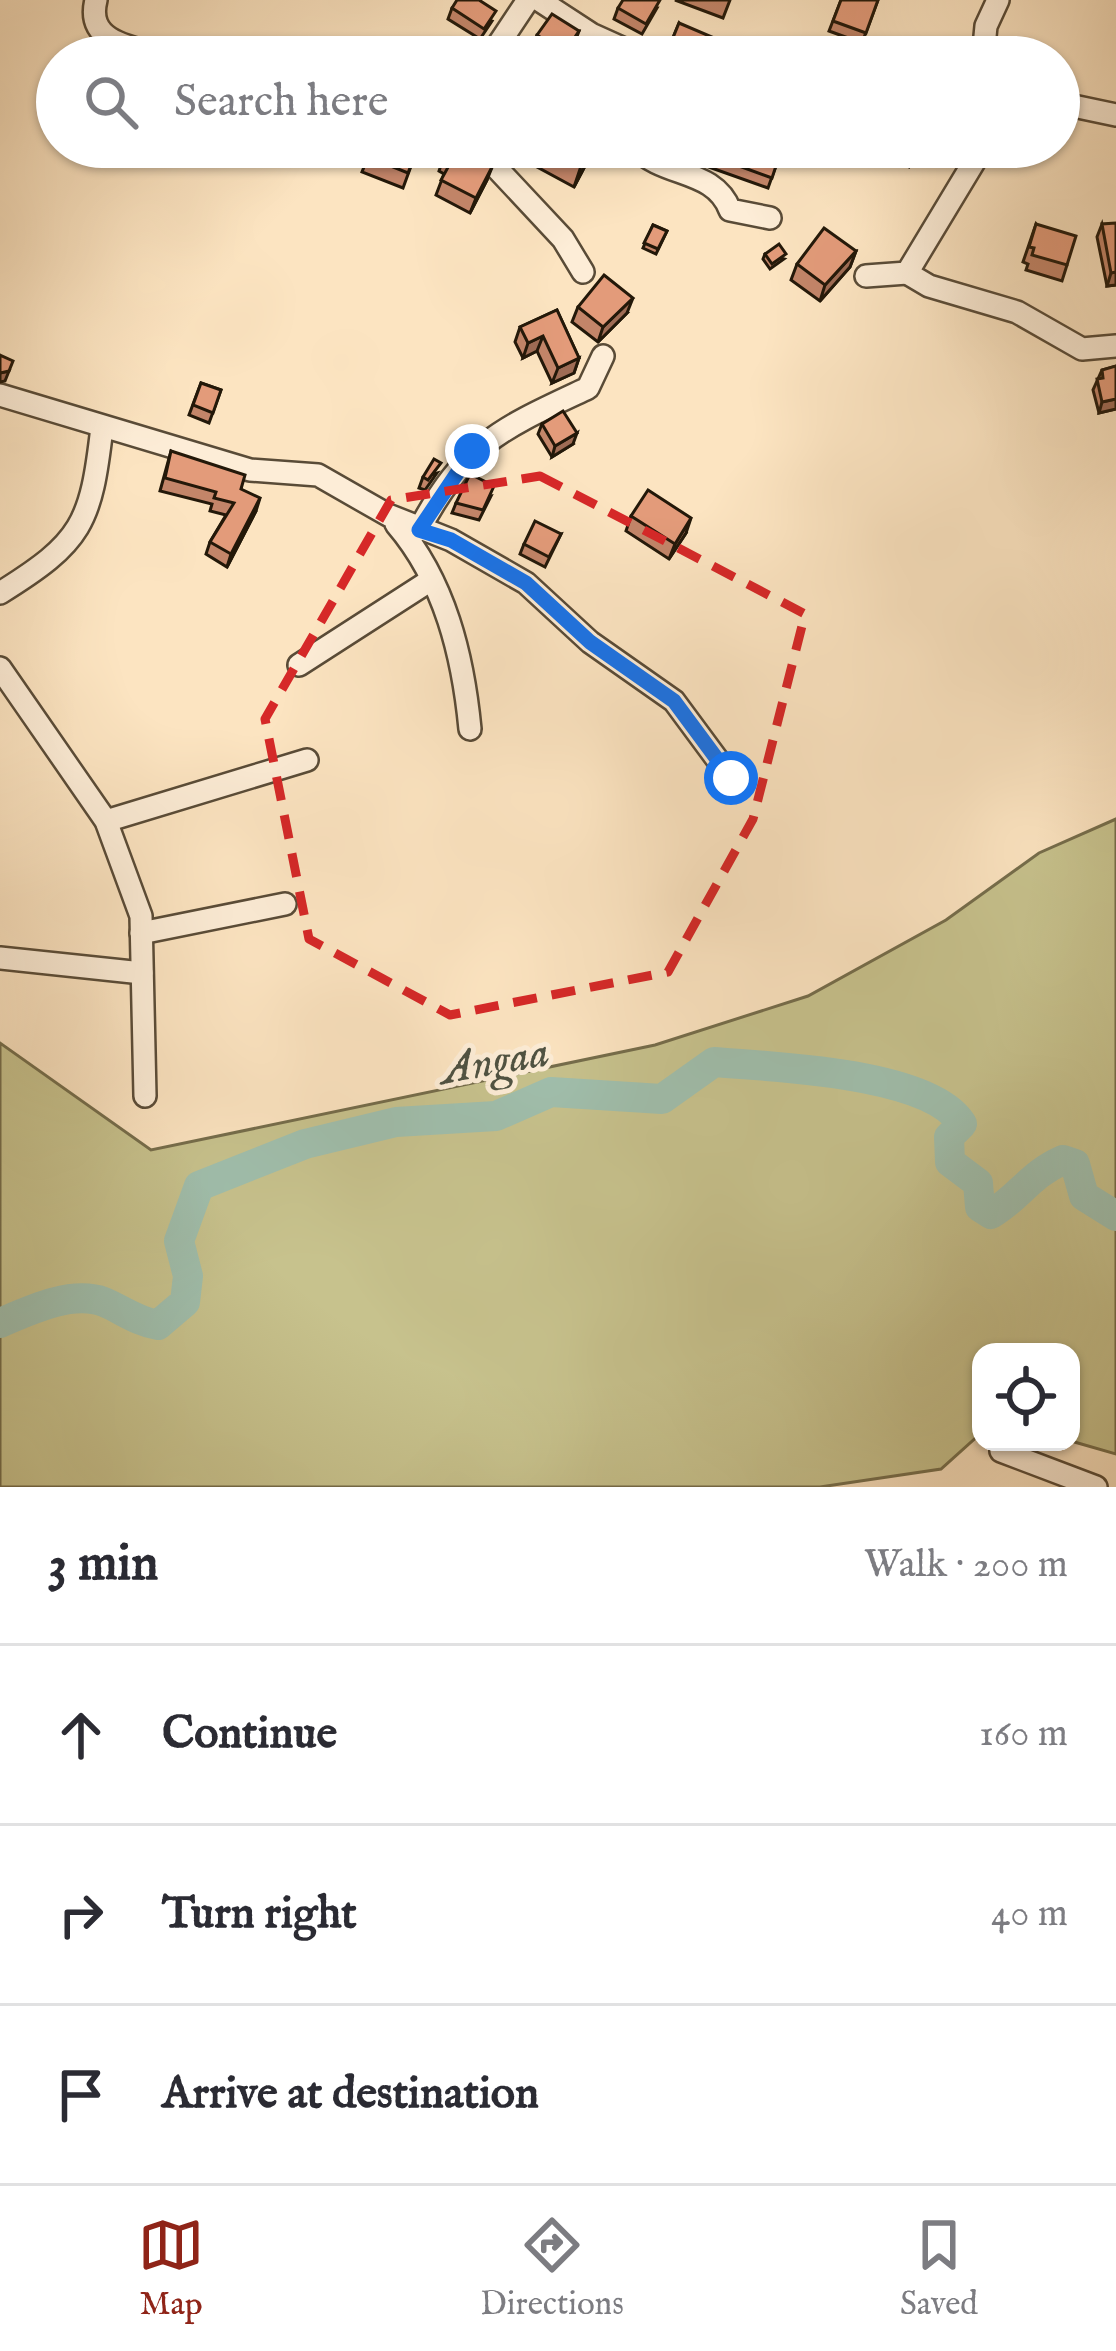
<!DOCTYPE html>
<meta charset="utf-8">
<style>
:root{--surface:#fff;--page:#f7f7f7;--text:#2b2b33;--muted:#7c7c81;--line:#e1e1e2;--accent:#8f2418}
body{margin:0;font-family:"IM FELL English",serif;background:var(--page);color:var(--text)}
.controls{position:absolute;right:36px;bottom:36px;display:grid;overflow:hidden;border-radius:24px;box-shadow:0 3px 9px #0004}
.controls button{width:108px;height:108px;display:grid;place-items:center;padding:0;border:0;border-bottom:3px solid var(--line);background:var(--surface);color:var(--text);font:60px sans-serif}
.stop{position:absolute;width:36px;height:36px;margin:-27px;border:9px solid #1a73e8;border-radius:50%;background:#fff}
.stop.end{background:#1a73e8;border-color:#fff;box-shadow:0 3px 12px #0008}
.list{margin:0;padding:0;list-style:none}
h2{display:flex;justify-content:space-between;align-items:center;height:156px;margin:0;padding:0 48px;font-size:51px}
h2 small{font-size:39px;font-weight:400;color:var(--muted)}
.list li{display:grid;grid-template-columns:78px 1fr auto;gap:36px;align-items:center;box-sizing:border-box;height:180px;padding:0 48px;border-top:3px solid var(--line)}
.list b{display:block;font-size:45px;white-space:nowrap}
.list em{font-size:39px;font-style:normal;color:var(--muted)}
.icon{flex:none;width:66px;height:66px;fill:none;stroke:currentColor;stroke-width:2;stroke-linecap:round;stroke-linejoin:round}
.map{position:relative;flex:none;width:1116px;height:1487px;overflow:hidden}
.search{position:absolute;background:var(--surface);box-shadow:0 3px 9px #0004;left:36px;right:36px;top:36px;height:132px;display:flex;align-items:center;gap:30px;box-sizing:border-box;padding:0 42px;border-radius:66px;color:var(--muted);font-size:45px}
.sheet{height:696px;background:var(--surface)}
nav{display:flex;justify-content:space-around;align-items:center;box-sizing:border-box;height:168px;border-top:3px solid var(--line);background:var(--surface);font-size:33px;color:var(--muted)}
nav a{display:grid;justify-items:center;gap:6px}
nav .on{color:var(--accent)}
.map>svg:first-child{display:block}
</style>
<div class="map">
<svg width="1116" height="1487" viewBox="0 0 1116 1487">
<rect width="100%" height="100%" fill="#fce4c1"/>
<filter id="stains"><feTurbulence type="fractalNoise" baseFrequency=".00167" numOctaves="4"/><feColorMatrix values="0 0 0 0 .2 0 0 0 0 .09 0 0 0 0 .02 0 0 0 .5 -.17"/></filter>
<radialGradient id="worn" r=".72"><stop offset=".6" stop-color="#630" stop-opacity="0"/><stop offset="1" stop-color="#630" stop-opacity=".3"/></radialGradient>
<path fill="#c7c28d" stroke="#756d4b" stroke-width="3" d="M 1116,819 L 1116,1454 L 1071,1441 L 1071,1352 L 981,1352 L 981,1433 L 941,1469 L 820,1487 L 0,1487 L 0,1043 L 151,1150 L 655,1045 L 808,996 L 946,920 L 1039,853 Z"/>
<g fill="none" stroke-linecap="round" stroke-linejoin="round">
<path stroke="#a0bfad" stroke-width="30" d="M 0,1323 C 30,1310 72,1290 104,1302 C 123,1310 136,1321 158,1325 L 185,1302 L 188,1276 L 179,1241 L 199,1186 L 305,1144 L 396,1122 L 496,1116 L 551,1092 L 662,1099 L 714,1062 C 773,1067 931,1072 962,1124 L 949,1137 L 950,1162 L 978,1183 L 980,1207 L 991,1214 C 1021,1196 1029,1175 1063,1160 L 1075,1164 L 1084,1196 L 1116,1216"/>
<g stroke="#594b37" stroke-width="26">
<g id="minor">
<path d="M 96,0 C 85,44 135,48 168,57"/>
<path d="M 539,0 L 591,34 L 642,57"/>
<path d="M 490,57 L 528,0"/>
<path d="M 983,57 L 986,26 L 998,0"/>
<path d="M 1059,103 L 1116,115"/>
<path d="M 477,147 L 563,239 L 583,272"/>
<path d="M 635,147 C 664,178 714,168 730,210 L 770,218"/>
<path d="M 907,273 L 929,286 L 1017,312 L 1082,349 L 1116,346"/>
<path d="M 866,276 L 907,273 L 983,147"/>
<path d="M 0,395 L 250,470 L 318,475 L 388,515 L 451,540 L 526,583 L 590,642 L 674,701 L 731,778"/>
<path d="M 396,524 C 445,581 463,656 470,729"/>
<path d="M 419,530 C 465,442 505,427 588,388 L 603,356"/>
<path d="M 0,593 C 82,542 91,524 102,427"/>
<path d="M 299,665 L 431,580"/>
<path d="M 0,668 L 106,821 L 141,916 L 145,1096"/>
<path d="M 106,821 L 307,760"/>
<path d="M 141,933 L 285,904"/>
<path d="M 0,958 L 142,973"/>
<path d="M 1001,1451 L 1096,1487"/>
</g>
</g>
<use href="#minor" stroke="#fdedd7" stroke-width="21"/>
</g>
<g fill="#c38569" stroke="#231809" stroke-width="3">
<path d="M 675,0 L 730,0 L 723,18 Z"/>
<path d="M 841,0 L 878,0 L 862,43 L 829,31 Z"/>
<path d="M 452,8 L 492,21 L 480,39 L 448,19 Z"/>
<path d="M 618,8 L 657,8 L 642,34 L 614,19 Z"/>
<path d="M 679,23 L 704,57 L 665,57 Z"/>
<path d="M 579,31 L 575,42 L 565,57 L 551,57 L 534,45 L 537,35 Z"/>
<path d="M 372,147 L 418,147 L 403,188 L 362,172 Z"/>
<path d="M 500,147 L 595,147 L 574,187 Z"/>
<path d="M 712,147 L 778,160 L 768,188 L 706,166 Z"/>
<path d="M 902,147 L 919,147 L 909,167 L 897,160 Z"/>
<path d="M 444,156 L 487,180 L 470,213 L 436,195 L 444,174 L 439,171 Z"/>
<path d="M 1036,224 L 1067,265 L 1062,281 L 1026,270 L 1028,264 L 1023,262 Z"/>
<path d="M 1102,224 L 1116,285 L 1107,286 L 1097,237 Z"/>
<path d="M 653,225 L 667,231 L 656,254 L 643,248 Z"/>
<path d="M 856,251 L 850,267 L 820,301 L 791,280 L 797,264 Z"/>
<path d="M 765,254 L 784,259 L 770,269 L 763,259 Z"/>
<path d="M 578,307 L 627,313 L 598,342 L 572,322 Z"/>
<path d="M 557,310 L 579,358 L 574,373 L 552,383 L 537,351 L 523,358 L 515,342 L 520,327 Z"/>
<path d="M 1116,366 L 1116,409 L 1099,413 L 1093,390 L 1102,370 Z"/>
<path d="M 201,383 L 221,390 L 209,423 L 189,415 Z"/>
<path d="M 542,424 L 573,444 L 552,457 L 538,434 Z"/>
<path d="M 171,451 L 241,489 L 256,511 L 227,567 L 206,554 L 210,542 L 226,515 L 210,511 L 212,504 L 160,491 Z"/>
<path d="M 437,473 L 425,490 L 419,488 L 423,477 Z"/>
<path d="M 491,496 L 479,520 L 452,513 L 456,503 Z"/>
<path d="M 631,516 L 686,533 L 669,559 L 626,531 Z"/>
<path d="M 561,534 L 545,567 L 520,554 L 524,544 Z"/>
</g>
<g fill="#9f6c55" stroke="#231809" stroke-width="3">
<path d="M 592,147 L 595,147 L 574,187 L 581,166 Z"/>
<path d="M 493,165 L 487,180 L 470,213 L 476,198 Z"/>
<path d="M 856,251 L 850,267 L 820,301 L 825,285 Z"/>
<path d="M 1116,272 L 1116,285 L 1107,286 L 1111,273 Z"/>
<path d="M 633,298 L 627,313 L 598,342 L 603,327 Z"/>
<path d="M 543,336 L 537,351 L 523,358 L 528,343 Z"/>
<path d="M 579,358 L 574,373 L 552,383 L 558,368 Z"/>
<path d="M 9,371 L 5,381 L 0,382 L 0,373 Z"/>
<path d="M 1116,399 L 1116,409 L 1099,413 L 1102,402 Z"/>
<path d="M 577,433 L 573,444 L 552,457 L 555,446 Z"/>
<path d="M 260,498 L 256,511 L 227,567 L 231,554 Z"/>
<path d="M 691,518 L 686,533 L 669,559 L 675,544 Z"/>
</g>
<g fill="#e39b7a" stroke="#231809" stroke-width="3">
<path d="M 457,0 L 479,0 L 496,11 L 484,29 L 452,8 Z"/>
<path d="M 623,0 L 660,0 L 646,24 L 618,8 Z"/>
<path d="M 841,0 L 878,0 L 866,33 L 833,21 Z"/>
<path d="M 552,14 L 579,31 L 564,53 L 537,35 Z"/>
<path d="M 679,23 L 712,37 L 703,57 L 680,57 L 668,50 Z"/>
<path d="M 372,147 L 418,147 L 408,173 L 368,157 Z"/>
<path d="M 449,147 L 478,149 L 493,165 L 476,198 L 441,180 L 452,160 L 444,156 Z"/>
<path d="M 545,147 L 592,147 L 581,166 Z"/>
<path d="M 712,147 L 739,147 L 778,160 L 772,178 L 709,155 Z"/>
<path d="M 902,147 L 918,147 L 913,156 L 900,150 Z"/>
<path d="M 1116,223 L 1116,272 L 1111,273 L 1102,224 Z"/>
<path d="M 1036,224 L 1076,236 L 1067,265 L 1032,255 L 1034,248 L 1029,247 Z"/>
<path d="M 653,225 L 667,231 L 658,249 L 644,243 Z"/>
<path d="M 824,228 L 856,251 L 825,285 L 797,264 Z"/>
<path d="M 779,244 L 786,254 L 772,264 L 765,254 Z"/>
<path d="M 604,275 L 633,298 L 603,327 L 578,307 Z"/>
<path d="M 557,310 L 579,358 L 558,368 L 543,336 L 528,343 L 520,327 Z"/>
<path d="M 0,355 L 13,361 L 9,371 L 0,373 Z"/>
<path d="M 1116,366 L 1116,399 L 1102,402 L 1097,379 L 1103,378 L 1102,370 Z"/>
<path d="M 201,383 L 221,390 L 213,413 L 193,405 Z"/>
<path d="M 563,411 L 577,433 L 555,446 L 542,424 Z"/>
<path d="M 171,451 L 245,475 L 241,489 L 260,498 L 231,554 L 210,542 L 234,503 L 214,498 L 216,492 L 165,478 Z"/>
<path d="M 434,459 L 441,463 L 428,480 L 423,477 Z"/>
<path d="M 470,474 L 494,486 L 483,510 L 456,503 Z"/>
<path d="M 648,490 L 691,518 L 675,544 L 631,516 Z"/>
<path d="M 535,521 L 561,534 L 549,557 L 524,544 Z"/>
</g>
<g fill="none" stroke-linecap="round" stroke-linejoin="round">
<path stroke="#1a73e8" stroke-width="15" d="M 472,451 L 419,530 L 451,540 L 526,583 L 590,642 L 674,701 L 731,778"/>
</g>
<path fill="none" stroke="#d62828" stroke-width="9" stroke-dasharray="24 15" stroke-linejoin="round" d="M 540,476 L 805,614 L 753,819 L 668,972 L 450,1015 L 309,939 L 265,719 L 391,500 Z"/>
<g text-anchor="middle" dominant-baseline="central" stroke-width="10" stroke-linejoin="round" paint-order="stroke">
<g font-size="45" font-style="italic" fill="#4f5242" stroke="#fdedd7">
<text transform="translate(495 1062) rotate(-10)">Angaa</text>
</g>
</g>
<rect width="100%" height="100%" filter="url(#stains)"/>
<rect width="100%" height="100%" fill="url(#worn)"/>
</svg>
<div class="controls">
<button><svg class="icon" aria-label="locate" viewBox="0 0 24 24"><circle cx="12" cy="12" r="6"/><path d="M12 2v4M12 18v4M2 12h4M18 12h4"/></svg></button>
</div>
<div class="stop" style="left:731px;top:778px"></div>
<div class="stop end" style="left:472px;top:451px"></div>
<div class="search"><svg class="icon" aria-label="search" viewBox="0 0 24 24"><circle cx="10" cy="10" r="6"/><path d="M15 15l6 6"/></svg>Search here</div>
</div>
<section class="sheet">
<h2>3 min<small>Walk · 200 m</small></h2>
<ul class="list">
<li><svg class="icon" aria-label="ahead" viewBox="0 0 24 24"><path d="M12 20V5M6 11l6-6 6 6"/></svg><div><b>Continue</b></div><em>160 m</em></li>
<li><svg class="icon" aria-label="right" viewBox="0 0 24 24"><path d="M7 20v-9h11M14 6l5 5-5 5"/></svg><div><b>Turn right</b></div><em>40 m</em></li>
<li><svg class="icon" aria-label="arrive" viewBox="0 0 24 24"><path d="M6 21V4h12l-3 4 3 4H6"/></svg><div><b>Arrive at destination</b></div></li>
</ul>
</section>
<nav>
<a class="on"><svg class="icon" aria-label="map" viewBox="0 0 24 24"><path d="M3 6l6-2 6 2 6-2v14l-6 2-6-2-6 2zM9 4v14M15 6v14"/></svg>Map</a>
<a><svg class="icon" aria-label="directions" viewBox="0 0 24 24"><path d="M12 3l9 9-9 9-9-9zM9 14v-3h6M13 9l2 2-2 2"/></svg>Directions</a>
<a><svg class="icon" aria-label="saved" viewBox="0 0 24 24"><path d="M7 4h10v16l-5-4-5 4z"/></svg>Saved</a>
</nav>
